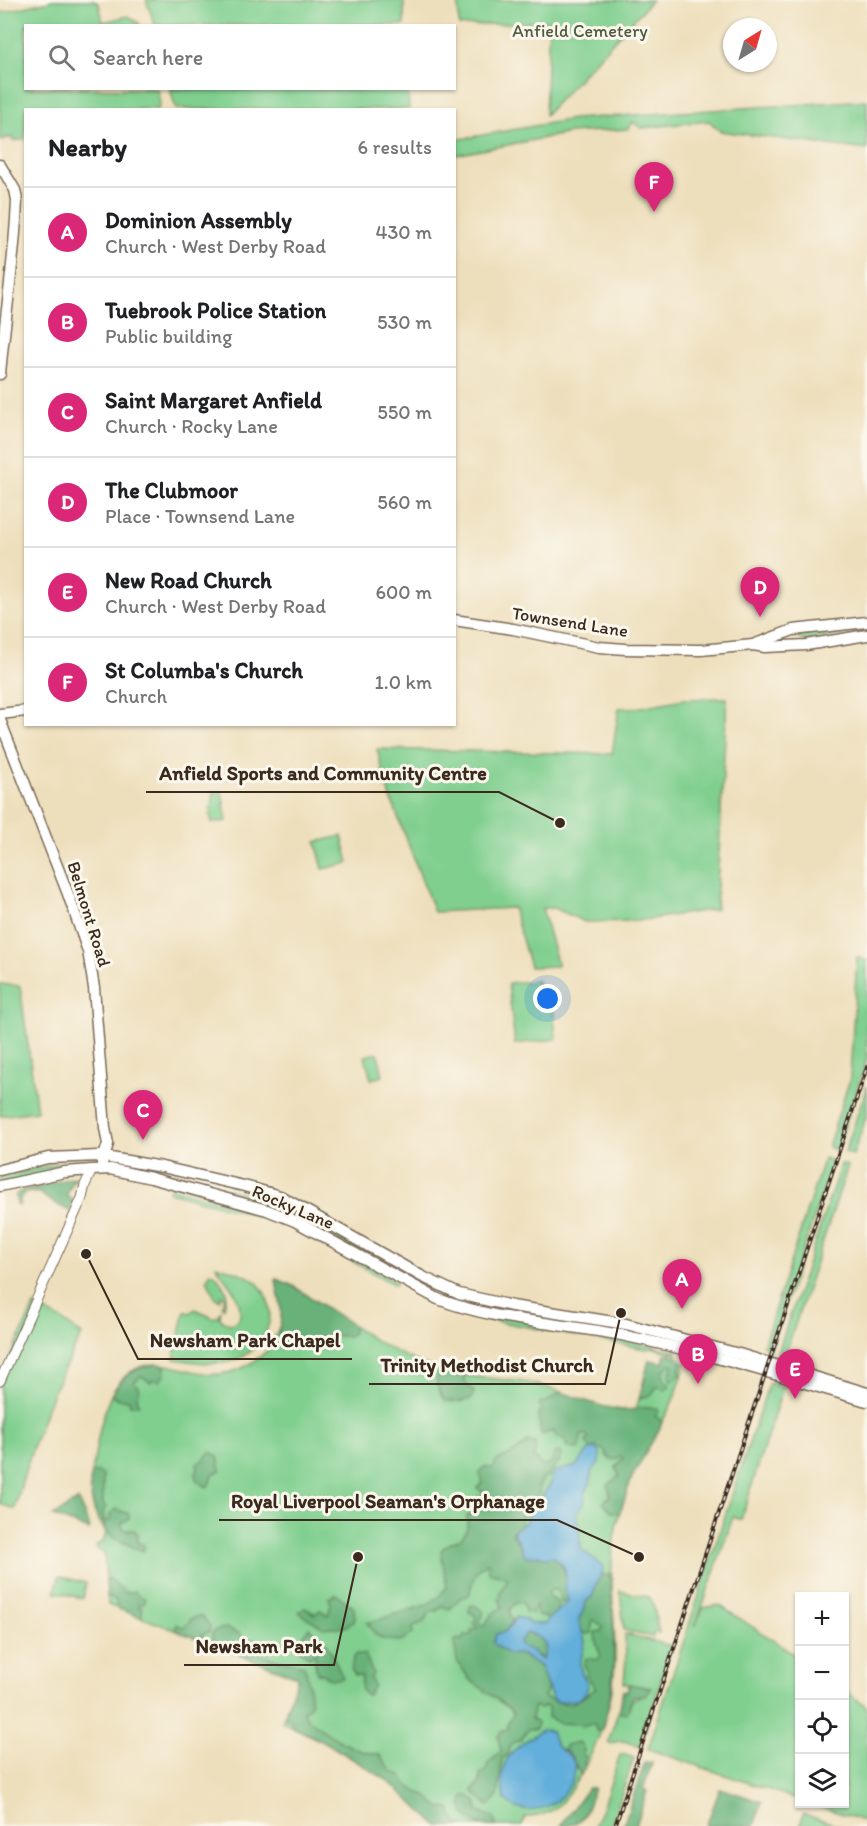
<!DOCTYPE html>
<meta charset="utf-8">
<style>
:root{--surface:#fff;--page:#f6f6f6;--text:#202124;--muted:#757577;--line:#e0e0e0;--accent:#db2777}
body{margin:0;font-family:Itim,sans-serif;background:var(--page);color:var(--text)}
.controls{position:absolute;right:18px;bottom:18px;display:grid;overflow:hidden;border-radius:0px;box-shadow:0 2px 4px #0004}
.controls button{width:54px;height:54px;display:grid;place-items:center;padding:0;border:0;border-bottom:2px solid var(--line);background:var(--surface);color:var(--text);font:30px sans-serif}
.compass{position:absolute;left:723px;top:18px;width:54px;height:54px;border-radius:50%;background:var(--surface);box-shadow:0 2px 4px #0004;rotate:37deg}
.you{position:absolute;left:548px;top:999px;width:21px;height:21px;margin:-15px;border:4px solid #fff;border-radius:50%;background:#1a73e8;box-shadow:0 0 0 9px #1a73e833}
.badge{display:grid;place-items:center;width:39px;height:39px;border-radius:50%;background:var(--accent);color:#fff;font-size:20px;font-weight:700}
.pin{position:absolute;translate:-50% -50px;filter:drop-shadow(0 2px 3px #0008)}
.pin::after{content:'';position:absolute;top:32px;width:21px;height:18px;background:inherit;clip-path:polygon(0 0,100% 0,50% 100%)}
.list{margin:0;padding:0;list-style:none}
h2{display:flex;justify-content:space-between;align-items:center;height:78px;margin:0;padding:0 24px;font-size:26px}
h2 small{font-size:20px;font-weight:400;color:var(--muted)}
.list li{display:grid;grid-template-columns:39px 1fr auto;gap:18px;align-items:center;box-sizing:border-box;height:90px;padding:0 24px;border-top:2px solid var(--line)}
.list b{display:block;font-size:22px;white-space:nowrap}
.list p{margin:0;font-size:20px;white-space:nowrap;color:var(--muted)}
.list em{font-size:20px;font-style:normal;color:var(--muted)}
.icon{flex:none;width:33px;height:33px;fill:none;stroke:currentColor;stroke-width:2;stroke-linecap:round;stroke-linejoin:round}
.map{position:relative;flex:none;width:867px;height:1826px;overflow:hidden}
.search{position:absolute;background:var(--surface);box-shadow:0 2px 4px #0004;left:24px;top:24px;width:432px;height:66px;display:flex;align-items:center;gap:15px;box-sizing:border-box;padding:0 21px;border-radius:0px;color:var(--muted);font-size:22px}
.panel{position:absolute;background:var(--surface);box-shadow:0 2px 4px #0004;left:24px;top:108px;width:432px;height:618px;border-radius:0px}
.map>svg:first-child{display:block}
</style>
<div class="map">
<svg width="867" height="1826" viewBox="0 0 867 1826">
<rect width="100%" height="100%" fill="#fbf7ec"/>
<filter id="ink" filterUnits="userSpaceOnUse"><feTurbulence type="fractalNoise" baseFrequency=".0167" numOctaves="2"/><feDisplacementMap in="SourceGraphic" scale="12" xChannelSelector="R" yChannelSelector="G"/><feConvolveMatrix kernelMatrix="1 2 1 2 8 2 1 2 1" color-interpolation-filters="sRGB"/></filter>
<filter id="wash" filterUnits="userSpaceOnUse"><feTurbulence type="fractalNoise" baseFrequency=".008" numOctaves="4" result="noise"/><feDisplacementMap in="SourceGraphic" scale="24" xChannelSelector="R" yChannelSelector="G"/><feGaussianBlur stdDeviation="1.35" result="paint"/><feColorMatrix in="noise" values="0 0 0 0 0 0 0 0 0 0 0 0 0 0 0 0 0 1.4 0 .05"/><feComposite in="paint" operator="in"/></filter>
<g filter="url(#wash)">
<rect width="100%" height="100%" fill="#eedfbc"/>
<g fill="#80cf8f" stroke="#5e7c56" stroke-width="1.5">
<path d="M 53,0 L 94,0 L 99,4 L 103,22 L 128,16 L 139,23 L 140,25 L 26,26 L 26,88 L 157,89 L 160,103 L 158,109 L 26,110 L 25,139 L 13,141 L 12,137 L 0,140 L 0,13 Z"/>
<path d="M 146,0 L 404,0 L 404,25 L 155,25 Z"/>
<path d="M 458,0 L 652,0 L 545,115 L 549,21 L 459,26 Z"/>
<path d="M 170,89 L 408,89 L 409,109 L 176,109 Z"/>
<path d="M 867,100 L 867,150 L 720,131 L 709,121 L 641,128 L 633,122 L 628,129 L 570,133 L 455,155 L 455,140 L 573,119 Z"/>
<path d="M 861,627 L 859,632 L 803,641 L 797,636 L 797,634 Z"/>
<path d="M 727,698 L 716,909 L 637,921 L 585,922 L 554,908 L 542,908 L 558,966 L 530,967 L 513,908 L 434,912 L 387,788 L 377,749 L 612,754 L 619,708 L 636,708 L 684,699 Z"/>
<path d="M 214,792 L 222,792 L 227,821 L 212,823 L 210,815 Z"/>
<path d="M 342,836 L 349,863 L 323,869 L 316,842 Z"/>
<path d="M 857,957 L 867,961 L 867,1059 L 837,1150 L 828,1147 L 850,1079 Z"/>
<path d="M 537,981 L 539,1007 L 553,1006 L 556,1039 L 515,1044 L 508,983 Z"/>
<path d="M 0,984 L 20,986 L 37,1111 L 0,1116 Z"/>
<path d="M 378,1053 L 383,1076 L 371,1079 L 365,1056 Z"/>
<path d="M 867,1086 L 867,1114 L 853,1155 L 845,1152 Z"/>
<path d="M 824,1158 L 833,1161 L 769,1353 L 766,1352 L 767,1347 L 763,1346 Z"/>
<path d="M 60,1163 L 61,1170 L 0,1184 L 0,1178 Z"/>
<path d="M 133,1164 L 283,1205 L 431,1287 L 457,1297 L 456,1300 L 430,1290 L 430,1288 L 429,1290 L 304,1223 L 131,1170 Z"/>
<path d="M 841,1164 L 848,1166 L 784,1358 L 780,1354 L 777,1355 Z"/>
<path d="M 170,1187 L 275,1216 L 384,1273 L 397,1283 L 395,1285 L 279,1221 L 169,1192 Z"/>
<path d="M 216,1265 C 231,1270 247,1273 258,1284 C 283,1310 266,1351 234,1360 C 213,1366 195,1362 174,1359 L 185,1311 L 190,1313 L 195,1309 L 209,1315 L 212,1318 L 219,1316 L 221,1310 L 220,1318 C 229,1330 243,1321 240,1308 C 237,1290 224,1280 216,1265 Z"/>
<path d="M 211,1272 L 217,1276 L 227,1292 L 224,1308 L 222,1307 L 225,1297 L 221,1295 L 220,1300 L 215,1298 L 207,1279 Z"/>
<path d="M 276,1279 L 293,1286 C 344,1319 393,1360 453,1373 C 481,1380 511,1378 539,1385 C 570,1394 603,1412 636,1410 L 649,1360 L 663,1363 L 665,1354 L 676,1356 L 685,1364 C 677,1404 651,1439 633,1475 C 627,1487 623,1501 619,1514 C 605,1566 616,1608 615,1660 C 614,1702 599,1744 577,1780 C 565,1802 551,1818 525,1817 L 522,1826 L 438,1826 L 387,1780 L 330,1745 L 282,1722 L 298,1676 L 108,1605 L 104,1552 L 97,1549 L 96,1546 L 104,1540 L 106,1532 C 85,1502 90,1484 96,1449 C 102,1415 112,1365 156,1364 C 177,1364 198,1376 219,1374 C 243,1372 258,1360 274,1344 L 273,1340 C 289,1311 279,1307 276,1279 Z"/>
<path d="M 438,1302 L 677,1351 L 677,1354 L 654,1348 L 646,1349 L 462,1315 L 441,1308 Z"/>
<path d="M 34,1306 L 60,1319 L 82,1335 C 50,1390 30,1448 15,1509 L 0,1504 L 0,1381 Z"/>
<path d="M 769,1383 L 783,1387 L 741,1520 L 733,1517 L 695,1627 L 703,1608 L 719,1605 L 799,1657 L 799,1800 L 648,1749 Z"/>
<path d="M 59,1576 L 86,1583 L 83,1598 L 55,1592 Z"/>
<path d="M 620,1591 L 649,1597 L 653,1603 L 659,1633 L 654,1632 L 653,1637 L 624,1630 Z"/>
<path d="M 625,1634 L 672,1646 L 640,1747 C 630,1744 621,1737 612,1744 L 608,1743 L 618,1712 L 627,1713 L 632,1700 L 642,1695 L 629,1684 L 624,1683 L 626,1659 Z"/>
<path d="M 845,1690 L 867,1707 L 867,1822 L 811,1804 L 844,1804 Z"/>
<path d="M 622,1754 L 634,1758 L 611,1826 L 594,1826 L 602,1809 L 620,1755 Z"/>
<path d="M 803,1814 L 841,1826 L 800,1826 Z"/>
</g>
<g fill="#68b27a" stroke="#526e4c" stroke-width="1.5">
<path d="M 155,1169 L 273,1201 L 303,1215 L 304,1223 L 150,1174 Z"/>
<path d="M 74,1177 L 81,1182 L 74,1179 L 66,1196 L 74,1200 L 69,1211 L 47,1199 L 40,1193 L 28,1192 L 21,1196 L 19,1206 L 17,1205 L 16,1195 L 19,1192 Z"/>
<path d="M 276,1279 L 293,1286 L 354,1326 L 352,1334 L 348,1336 L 324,1336 L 285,1347 L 282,1344 L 281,1338 L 278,1334 C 285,1307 279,1303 276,1279 Z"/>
<path d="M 665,1354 L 676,1356 L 682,1362 L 680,1368 L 681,1375 L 671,1382 L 669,1375 L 673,1365 L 671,1364 L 663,1371 L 664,1378 L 670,1387 L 664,1390 L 663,1388 L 656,1387 L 652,1395 L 640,1398 L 649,1360 L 663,1363 Z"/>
<path d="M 157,1364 L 165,1366 L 165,1373 L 160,1381 L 155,1379 L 150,1382 L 141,1376 L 134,1382 L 140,1389 L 137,1397 L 139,1404 L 130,1405 L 129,1400 L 119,1399 L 111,1395 C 123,1375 135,1368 157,1364 Z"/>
<path d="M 440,1370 L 464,1375 L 464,1381 L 474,1392 L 471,1399 L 459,1402 L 445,1401 C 438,1392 433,1379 440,1370 Z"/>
<path d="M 561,1392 C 580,1398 601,1408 621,1410 C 633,1412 647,1404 658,1409 L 659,1411 L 655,1416 L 662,1421 L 660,1428 L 632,1477 L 620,1513 L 612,1512 L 603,1503 L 610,1495 L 608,1485 L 619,1476 L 616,1467 L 623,1458 L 621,1456 L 616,1460 L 608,1458 L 605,1451 L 596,1447 L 590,1448 L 586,1442 L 589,1438 L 587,1435 L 581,1435 L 580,1449 L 567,1448 L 565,1439 L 557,1438 L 553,1431 L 541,1435 C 540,1430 539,1420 538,1414 L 541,1409 L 539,1404 L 541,1402 L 546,1402 C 551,1398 556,1397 561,1392 Z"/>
<path d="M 528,1442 L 535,1443 L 536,1451 L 533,1456 L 543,1466 L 552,1462 L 554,1453 L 560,1452 L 562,1457 C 558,1466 550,1468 549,1477 L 545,1476 L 539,1485 L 539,1497 L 529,1508 L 528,1513 L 520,1517 L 521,1526 L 512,1531 C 513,1538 518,1541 521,1548 C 528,1562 527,1554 539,1556 C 545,1557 547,1558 553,1557 C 570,1569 564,1584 568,1600 L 562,1603 L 558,1591 L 551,1589 L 547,1596 L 559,1603 L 556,1612 L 549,1618 L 537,1615 L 536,1606 L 533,1613 L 525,1612 L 523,1603 L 516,1603 L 510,1609 L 510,1617 L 513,1618 C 509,1630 501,1635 495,1645 L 508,1654 L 520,1654 L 540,1666 L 548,1689 L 544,1697 C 572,1709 573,1704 596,1688 L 586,1675 L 588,1671 L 584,1665 L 586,1658 L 596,1660 L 601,1657 L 596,1642 L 595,1632 L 601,1631 L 603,1628 L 599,1623 L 592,1620 L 592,1633 L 585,1634 L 582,1632 L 579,1621 L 587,1600 L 592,1597 L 598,1580 L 602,1574 L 606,1576 L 610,1574 C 613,1626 620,1680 601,1731 L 596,1731 L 595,1724 L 587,1725 L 583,1727 L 580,1724 L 558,1723 L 548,1717 L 548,1707 L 545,1706 L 540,1709 L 534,1706 L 531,1719 L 537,1723 L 536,1729 L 528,1729 L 521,1740 L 512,1743 L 507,1756 L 502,1758 L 498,1795 L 489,1806 L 472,1791 L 480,1782 L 480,1774 L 486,1770 L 488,1764 L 501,1751 L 498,1737 L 501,1732 L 508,1729 C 506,1721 509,1720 514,1714 L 510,1709 L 470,1680 L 457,1661 L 454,1642 L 457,1639 L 462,1640 L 464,1636 L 472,1634 L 471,1630 L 478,1628 L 474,1623 L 476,1619 L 474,1614 L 469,1612 L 470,1606 L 474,1605 L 483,1611 L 483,1616 L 479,1621 L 483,1627 L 493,1613 L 502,1607 L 499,1599 L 501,1596 L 500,1592 L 508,1578 L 489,1572 L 488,1563 C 473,1570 474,1578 469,1595 L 460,1598 L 450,1609 L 442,1606 L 437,1611 L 430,1612 L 424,1622 L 413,1627 L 413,1633 L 403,1641 L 385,1640 L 376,1635 L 367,1623 L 426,1605 L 438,1597 L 447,1587 L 441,1551 C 447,1540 462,1543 466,1531 C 468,1526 467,1520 467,1516 L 474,1513 L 472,1509 L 478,1503 L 476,1501 L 480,1496 L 487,1496 L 477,1488 L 483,1482 L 479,1472 L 484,1467 L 492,1468 C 497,1457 507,1457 516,1452 C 521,1449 523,1444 528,1442 Z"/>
<path d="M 210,1452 L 218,1456 L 221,1470 L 213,1474 L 212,1480 L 207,1487 L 197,1481 L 195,1474 L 198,1469 L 197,1464 L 203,1461 Z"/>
<path d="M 98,1472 L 103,1476 L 103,1504 L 106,1507 L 103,1513 L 105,1520 L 100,1523 C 92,1507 88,1492 91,1474 Z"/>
<path d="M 78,1500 L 90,1528 L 89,1530 L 53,1516 Z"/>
<path d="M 116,1509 L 129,1514 L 129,1518 L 122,1523 L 122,1527 L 126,1530 L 135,1530 L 138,1537 L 137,1542 L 144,1545 L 143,1551 L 115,1539 L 104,1529 L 104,1523 L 110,1520 L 110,1514 Z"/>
<path d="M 106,1579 L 110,1579 L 126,1593 L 134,1591 L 140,1597 L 145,1598 L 143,1604 L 138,1604 L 138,1606 L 142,1608 L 142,1618 L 117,1608 L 116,1600 L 107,1596 Z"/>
<path d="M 336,1594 L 354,1608 L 355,1619 C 346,1632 336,1625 323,1628 L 299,1612 L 305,1608 L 315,1614 L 320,1610 L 328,1615 L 331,1605 L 329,1598 Z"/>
<path d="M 199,1616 L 203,1617 L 210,1626 L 209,1632 L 202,1634 L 203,1641 L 175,1630 L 176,1625 L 184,1627 L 192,1618 Z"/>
<path d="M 309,1627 L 327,1643 L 343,1678 C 336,1680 332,1679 325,1677 L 324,1674 L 317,1673 L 315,1662 L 316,1653 L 309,1657 L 299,1649 L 299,1643 L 303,1642 L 302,1638 Z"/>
<path d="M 226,1628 L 241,1634 L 242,1642 L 248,1643 L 251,1639 L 259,1641 L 259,1654 C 274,1661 289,1660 304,1666 C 310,1677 309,1693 311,1705 L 303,1712 L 305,1716 C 322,1731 357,1755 379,1754 L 392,1772 L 402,1775 L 405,1783 L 419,1793 L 424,1794 L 441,1808 L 451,1809 C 452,1818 456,1825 465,1826 L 438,1826 L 387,1780 L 330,1745 L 291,1726 L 292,1721 L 284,1717 L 298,1677 L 213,1645 L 212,1633 L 216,1630 Z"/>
<path d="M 527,1633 C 542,1637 550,1644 543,1659 L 521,1646 L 519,1642 Z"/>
<path d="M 357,1654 L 365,1654 L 373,1674 L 370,1678 L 374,1686 L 368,1695 L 365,1694 L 361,1690 L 362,1676 L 355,1675 C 348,1669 353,1664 354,1656 Z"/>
<path d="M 629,1684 L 651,1688 L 646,1695 L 633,1696 L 627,1714 L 618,1712 L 623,1690 L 627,1692 Z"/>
<path d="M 578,1742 L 582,1744 L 584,1751 L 582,1754 L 586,1757 L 583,1762 L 586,1764 L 581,1775 C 574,1765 574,1755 563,1749 L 566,1745 Z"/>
<path d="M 645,1762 L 652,1763 L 643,1789 L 647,1791 L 636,1826 L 623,1826 Z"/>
<path d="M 588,1788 L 594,1788 C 587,1809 586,1826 560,1826 Z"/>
<path d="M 720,1789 L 723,1789 L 762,1802 L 754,1826 L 706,1826 Z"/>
<path d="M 464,1796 L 469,1796 L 477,1803 L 478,1810 L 494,1818 L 496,1826 C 478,1826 469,1823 461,1806 Z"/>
</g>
<g fill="#62afdb" stroke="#4e6c7c" stroke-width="1.5" fill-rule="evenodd">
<path d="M 596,1448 L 600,1453 L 600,1462 L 591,1472 L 591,1481 L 585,1494 L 584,1504 L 577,1513 L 581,1549 L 603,1566 L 602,1574 L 598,1580 L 592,1597 L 587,1600 L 579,1621 L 585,1641 L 580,1664 L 582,1674 L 588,1683 L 586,1693 L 577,1700 L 558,1702 L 552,1698 L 540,1666 L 520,1654 L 508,1654 L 495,1645 L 493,1643 L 496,1634 L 505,1632 L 517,1617 L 526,1620 L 530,1624 L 545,1624 L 549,1618 L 568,1602 C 567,1597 565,1592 565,1587 C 566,1572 568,1566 553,1557 L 545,1558 L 539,1555 L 530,1557 L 525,1555 L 513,1531 L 525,1523 L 532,1503 L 541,1498 L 551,1483 L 553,1472 L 576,1466 L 589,1450 ZM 527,1633 C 542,1636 550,1644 543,1659 L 540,1659 L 532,1651 L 521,1646 L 519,1642 Z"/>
<path d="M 542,1730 L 551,1731 C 553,1736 554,1743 559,1748 C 565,1754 576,1757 575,1769 C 572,1801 529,1825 505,1800 C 504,1794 502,1787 502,1781 C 501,1753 522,1744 542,1730 Z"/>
</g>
</g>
<g filter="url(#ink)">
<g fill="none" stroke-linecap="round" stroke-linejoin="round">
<g stroke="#7a6955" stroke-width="11">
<path id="secondary" d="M 0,1381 L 82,1198 L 85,1185 L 92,1170"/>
</g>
<g stroke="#7a6955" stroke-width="13">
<g id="primary">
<path d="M 454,620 L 513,629 L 599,647 L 625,649 L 701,650 L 753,645 L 765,647 L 806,645 L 867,635"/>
<path d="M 753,645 L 793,630 L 867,622"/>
<path d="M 0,714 L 26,711"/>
</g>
</g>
<g stroke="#7a6955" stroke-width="13">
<g id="trunk">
<path d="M 0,165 L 15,190 L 17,200 C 15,258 5,316 0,374"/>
<path d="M 0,720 L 68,894 L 88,951 L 94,988 L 105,1128 L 108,1144 L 102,1163"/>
<path d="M 0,1170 L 48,1158 L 99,1156 L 162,1167 L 244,1186 L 280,1196 L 421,1276 L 459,1294 L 512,1306 L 626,1324 L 739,1354 L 867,1393"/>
<path d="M 0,1186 L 65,1172 L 92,1170 L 110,1169 L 151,1178 L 267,1210 L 295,1221 L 438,1299 C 498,1322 564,1323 626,1336 C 707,1353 787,1378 867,1401"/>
</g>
</g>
<use href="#secondary" stroke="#fff" stroke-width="9"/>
<use href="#primary" stroke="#fff" stroke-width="10"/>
<use href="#trunk" stroke="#fff" stroke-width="10"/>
<g stroke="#3b2a1e" stroke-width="4">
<path id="rail" d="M 615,1826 L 867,1067"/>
</g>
<use href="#rail" stroke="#fbf7ec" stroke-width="1.5" stroke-dasharray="4.5" stroke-linecap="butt"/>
</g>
</g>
<g text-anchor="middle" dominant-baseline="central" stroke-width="6" stroke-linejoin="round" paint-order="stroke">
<g font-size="18" fill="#505c40" stroke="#fbf7ec">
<text x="580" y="31">Anfield Cemetery</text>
</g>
<g font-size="18" fill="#3b2a1e" stroke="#fbf7ec">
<text transform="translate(570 622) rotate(9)">Townsend Lane</text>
<text transform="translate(89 914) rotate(73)">Belmont Road</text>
<text transform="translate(293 1207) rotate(23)">Rocky Lane</text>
</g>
</g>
<path fill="none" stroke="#3b2a1e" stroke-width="2" d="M560 823L499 792H146M86 1254L138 1359H352M621 1313L605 1384H369M639 1557L557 1520H219M358 1557L334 1665H184"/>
<g fill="#3b2a1e" stroke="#fbf7ec" stroke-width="2">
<circle cx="560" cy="823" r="6"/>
<circle cx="86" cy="1254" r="6"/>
<circle cx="621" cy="1313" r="6"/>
<circle cx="639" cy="1557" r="6"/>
<circle cx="358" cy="1557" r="6"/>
</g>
<g font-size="20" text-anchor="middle" font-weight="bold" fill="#3b2a1e" stroke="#fbf7ec" stroke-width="6" stroke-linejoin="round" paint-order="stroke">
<text x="323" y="780">Anfield Sports and Community Centre</text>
<text x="245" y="1347">Newsham Park Chapel</text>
<text x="487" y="1372">Trinity Methodist Church</text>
<text x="388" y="1508">Royal Liverpool Seaman's Orphanage</text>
<text x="259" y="1653">Newsham Park</text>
</g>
</svg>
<div class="controls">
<button>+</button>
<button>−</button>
<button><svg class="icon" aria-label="locate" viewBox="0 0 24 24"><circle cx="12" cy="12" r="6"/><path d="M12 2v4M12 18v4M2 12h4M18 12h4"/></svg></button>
<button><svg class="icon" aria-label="layers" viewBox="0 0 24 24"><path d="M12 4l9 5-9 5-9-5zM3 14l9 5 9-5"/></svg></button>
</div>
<svg class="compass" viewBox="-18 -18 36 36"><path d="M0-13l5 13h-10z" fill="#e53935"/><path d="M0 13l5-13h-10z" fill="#757577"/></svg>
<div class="you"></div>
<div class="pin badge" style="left:682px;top:1309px">A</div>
<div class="pin badge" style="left:698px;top:1384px">B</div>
<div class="pin badge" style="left:143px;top:1140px">C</div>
<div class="pin badge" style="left:760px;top:617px">D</div>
<div class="pin badge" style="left:795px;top:1399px">E</div>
<div class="pin badge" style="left:654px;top:212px">F</div>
<div class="search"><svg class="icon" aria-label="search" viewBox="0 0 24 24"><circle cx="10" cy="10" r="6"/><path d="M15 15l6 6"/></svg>Search here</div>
<section class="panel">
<h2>Nearby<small>6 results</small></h2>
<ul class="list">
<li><span class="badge">A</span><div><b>Dominion Assembly</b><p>Church · West Derby Road</p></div><em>430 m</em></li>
<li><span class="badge">B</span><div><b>Tuebrook Police Station</b><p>Public building</p></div><em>530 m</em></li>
<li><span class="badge">C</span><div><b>Saint Margaret Anfield</b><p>Church · Rocky Lane</p></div><em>550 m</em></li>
<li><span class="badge">D</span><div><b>The Clubmoor</b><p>Place · Townsend Lane</p></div><em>560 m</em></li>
<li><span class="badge">E</span><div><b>New Road Church</b><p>Church · West Derby Road</p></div><em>600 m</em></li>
<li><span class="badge">F</span><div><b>St Columba's Church</b><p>Church</p></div><em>1.0 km</em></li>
</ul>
</section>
</div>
